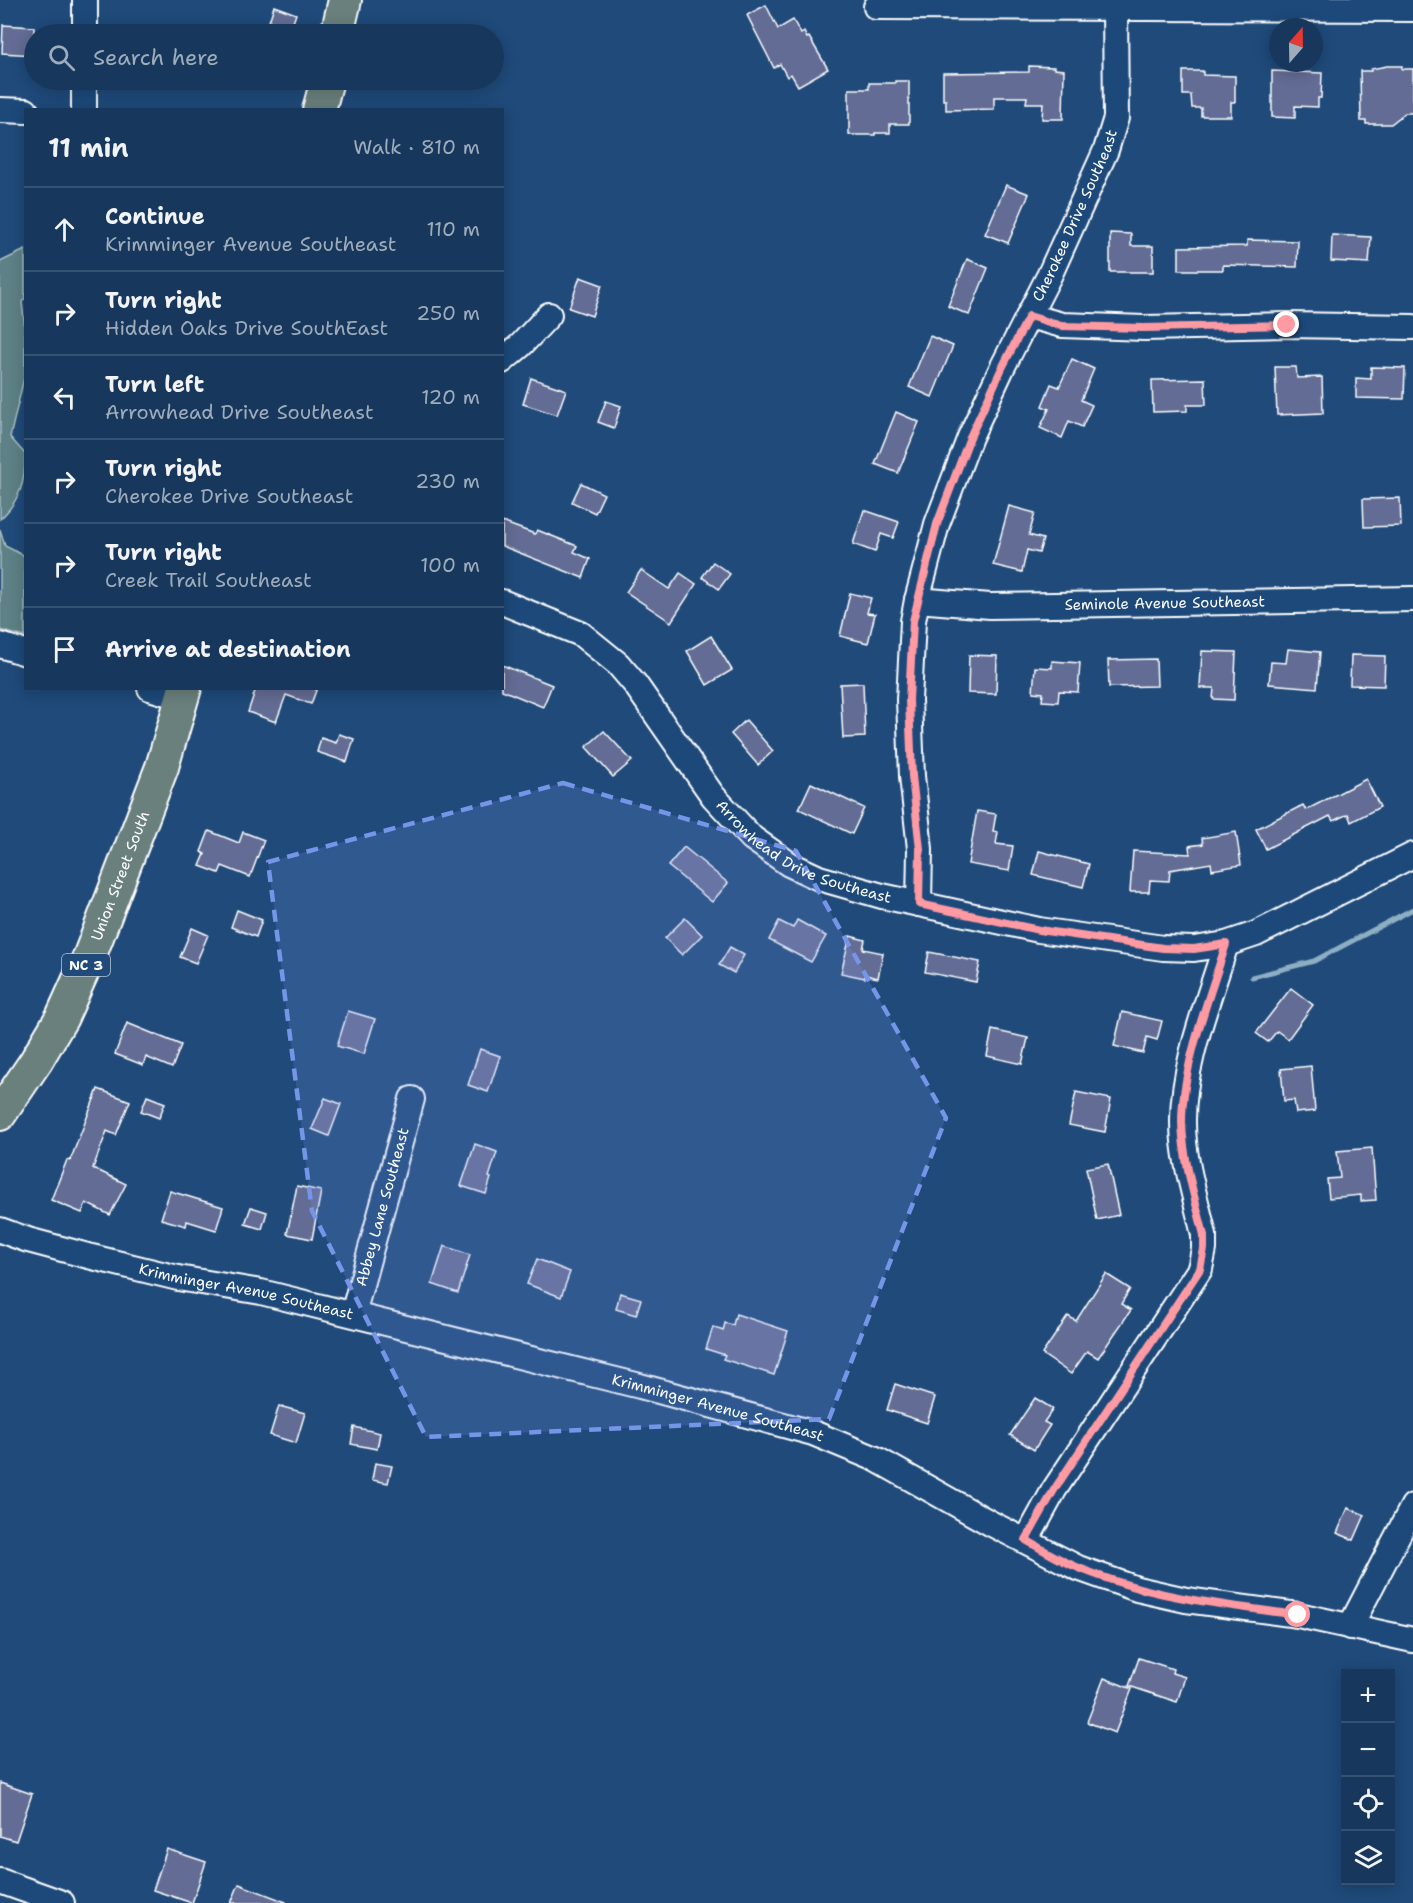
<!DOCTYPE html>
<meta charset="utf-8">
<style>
:root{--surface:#17385c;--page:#203f62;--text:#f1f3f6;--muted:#9eacbb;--line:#365272}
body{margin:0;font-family:"Shantell Sans",sans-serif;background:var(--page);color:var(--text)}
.controls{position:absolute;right:18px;bottom:18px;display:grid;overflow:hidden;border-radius:0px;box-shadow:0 3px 15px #0003}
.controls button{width:54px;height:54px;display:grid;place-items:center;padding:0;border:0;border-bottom:2px solid var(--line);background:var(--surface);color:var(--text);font:30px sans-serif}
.compass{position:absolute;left:1269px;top:18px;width:54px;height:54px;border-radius:50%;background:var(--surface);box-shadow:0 3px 15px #0003;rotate:20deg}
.stop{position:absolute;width:18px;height:18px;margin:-14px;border:4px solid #ff9aa2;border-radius:50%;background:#fff}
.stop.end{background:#ff9aa2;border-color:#fff;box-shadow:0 2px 6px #0008}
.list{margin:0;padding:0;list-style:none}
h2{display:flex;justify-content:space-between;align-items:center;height:78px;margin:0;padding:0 24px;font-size:26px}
h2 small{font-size:20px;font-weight:400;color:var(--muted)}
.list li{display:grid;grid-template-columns:39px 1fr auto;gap:18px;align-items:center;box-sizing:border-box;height:84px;padding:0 24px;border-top:2px solid var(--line)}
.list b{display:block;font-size:22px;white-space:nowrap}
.list p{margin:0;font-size:20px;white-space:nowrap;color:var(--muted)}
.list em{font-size:20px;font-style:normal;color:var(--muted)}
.icon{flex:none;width:33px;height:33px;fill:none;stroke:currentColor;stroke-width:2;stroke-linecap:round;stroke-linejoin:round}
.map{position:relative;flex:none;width:1413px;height:1903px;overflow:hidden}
.search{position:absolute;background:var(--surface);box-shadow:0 3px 15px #0003;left:24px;top:24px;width:480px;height:66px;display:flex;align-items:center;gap:15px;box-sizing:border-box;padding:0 21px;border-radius:33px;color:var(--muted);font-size:22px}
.panel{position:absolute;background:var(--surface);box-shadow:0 3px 15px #0003;left:24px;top:108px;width:480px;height:582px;border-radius:0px}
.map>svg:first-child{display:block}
</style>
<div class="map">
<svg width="1413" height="1903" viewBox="0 0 1413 1903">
<rect width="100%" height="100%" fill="#1f4a7a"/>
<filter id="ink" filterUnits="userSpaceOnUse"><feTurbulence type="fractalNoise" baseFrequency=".0167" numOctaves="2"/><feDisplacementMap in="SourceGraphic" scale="12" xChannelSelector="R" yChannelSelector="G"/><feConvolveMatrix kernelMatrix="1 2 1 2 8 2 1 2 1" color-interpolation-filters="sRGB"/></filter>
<g filter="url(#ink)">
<g fill="#5d8186" stroke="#aec0c2" stroke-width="1.5">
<path d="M 25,250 L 25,298 L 22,302 L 25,328 L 25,374 L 10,437 L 25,454 C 26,480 20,501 0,519 L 0,262 Z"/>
<path d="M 0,529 L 5,546 L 25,556 L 25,637 L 0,630 Z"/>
</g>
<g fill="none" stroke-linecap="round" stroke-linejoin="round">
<path stroke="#8eafc3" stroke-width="5" d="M 1252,977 L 1314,961 L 1413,909"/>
</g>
<g fill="#636c94" stroke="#fff" stroke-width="1.5">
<path d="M 766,5 L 778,29 L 793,20 L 801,34 L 804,32 L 807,38 L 809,37 L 828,69 L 798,86 L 791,74 L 787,77 L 780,64 L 774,68 L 747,15 Z"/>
<path d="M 274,6 L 296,14 L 289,34 L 265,34 Z"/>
<path d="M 3,25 L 34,27 L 34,55 L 2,53 Z"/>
<path d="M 1029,66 L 1054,67 L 1054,69 L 1064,70 L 1063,119 L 1042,119 L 1043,103 L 1026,103 L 1027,97 L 994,97 L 994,109 L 946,110 L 946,100 L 943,100 L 943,73 L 1029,72 Z"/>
<path d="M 1387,66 L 1402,66 L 1402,69 L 1413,69 L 1413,113 L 1405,113 L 1391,124 L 1366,124 L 1366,121 L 1361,121 L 1360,71 L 1371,71 L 1371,69 Z"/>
<path d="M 1183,71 L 1203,71 L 1203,75 L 1235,76 L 1235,102 L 1231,102 L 1231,116 L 1201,116 L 1201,108 L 1192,108 L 1191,95 L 1183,95 Z"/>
<path d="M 1272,71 L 1322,73 L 1321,98 L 1318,98 L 1318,107 L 1295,106 L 1295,118 L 1272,117 Z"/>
<path d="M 895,81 L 909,81 L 909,124 L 890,124 L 890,133 L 875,133 L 875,135 L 849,135 L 849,89 L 869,89 L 869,83 L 895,83 Z"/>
<path d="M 1006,185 L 1029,194 L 1008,243 L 985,234 Z"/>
<path d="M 1110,233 L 1131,234 L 1131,246 L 1153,246 L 1153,272 L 1110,272 Z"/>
<path d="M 1332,235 L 1371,237 L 1369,263 L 1331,261 Z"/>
<path d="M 1247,240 L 1298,241 L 1297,267 L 1223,265 L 1223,270 L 1179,270 L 1179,247 L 1247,246 Z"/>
<path d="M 967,259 L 988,268 L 969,315 L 948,306 Z"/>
<path d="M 580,277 L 602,285 L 592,316 L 569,308 Z"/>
<path d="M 930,336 L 953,346 L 932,397 L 909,387 Z"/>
<path d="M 1072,359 L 1094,369 L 1081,400 L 1092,405 L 1082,427 L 1069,421 L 1062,438 L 1040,428 L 1049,409 L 1042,406 L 1051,384 L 1059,387 Z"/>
<path d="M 1275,367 L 1296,367 L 1297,378 L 1322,377 L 1323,413 L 1277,415 Z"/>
<path d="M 1371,367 L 1405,368 L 1404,399 L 1356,398 L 1356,378 L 1371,379 Z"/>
<path d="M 531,378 L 566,390 L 557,415 L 523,404 Z"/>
<path d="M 1205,379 L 1206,405 L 1187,405 L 1187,411 L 1153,412 L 1152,380 Z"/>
<path d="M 606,401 L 621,406 L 614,428 L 598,422 Z"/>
<path d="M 896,412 L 919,422 L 898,473 L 875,464 Z"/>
<path d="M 581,483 L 604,494 L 595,513 L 572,502 Z"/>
<path d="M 1400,498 L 1401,526 L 1364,527 L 1363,499 Z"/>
<path d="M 1009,506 L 1035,513 L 1029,535 L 1043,539 L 1039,553 L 1027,550 L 1022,572 L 993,565 Z"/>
<path d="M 864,510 L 899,522 L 893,538 L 881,534 L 875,552 L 853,544 Z"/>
<path d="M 502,522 L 535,534 L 537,530 L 577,546 L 574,552 L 590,559 L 583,578 L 502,546 Z"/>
<path d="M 713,562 L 730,574 L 719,589 L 702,577 Z"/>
<path d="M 641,570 L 669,589 L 680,573 L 696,584 L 671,622 L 626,592 Z"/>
<path d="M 850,593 L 871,598 L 867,613 L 875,614 L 868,643 L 840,636 Z"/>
<path d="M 711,636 L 732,670 L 707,685 L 687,651 Z"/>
<path d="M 1288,649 L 1320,652 L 1317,688 L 1269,684 L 1271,662 L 1286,663 Z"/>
<path d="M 1202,651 L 1236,652 L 1234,700 L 1213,699 L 1214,688 L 1200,688 Z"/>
<path d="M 969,655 L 997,656 L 996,694 L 968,693 Z"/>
<path d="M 1351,655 L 1385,656 L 1384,686 L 1350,685 Z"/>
<path d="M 1156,659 L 1157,686 L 1109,687 L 1108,660 Z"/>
<path d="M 1052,661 L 1080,663 L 1078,692 L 1059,691 L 1058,702 L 1042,701 L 1043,693 L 1033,692 L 1035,667 L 1052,668 Z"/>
<path d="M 502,665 L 552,685 L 543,707 L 502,690 Z"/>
<path d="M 863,683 L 865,737 L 843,738 L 840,684 Z"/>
<path d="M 256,688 L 317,688 L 311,704 L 286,695 L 276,722 L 248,712 Z"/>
<path d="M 746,720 L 773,751 L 758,765 L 731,734 Z"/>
<path d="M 604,731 L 632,761 L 613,777 L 586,747 Z"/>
<path d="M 339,734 L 354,739 L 347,762 L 317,752 L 321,738 L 336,743 Z"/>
<path d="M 1366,779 L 1380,807 L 1351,822 L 1348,814 L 1333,821 L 1330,816 L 1266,849 L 1256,829 L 1303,805 L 1306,810 Z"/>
<path d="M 811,783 L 864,808 L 852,834 L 799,809 Z"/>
<path d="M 977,811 L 996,814 L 993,831 L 998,832 L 996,844 L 1013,846 L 1009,871 L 968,864 Z"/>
<path d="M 209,831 L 239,843 L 243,832 L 264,840 L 250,877 L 222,866 L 219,873 L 200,866 L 205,854 L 201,852 Z"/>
<path d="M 1236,832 L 1241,865 L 1212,870 L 1211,863 L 1170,870 L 1169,881 L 1150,880 L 1149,892 L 1130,892 L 1133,851 L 1190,854 L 1189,846 L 1203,844 L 1202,838 Z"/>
<path d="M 684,847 L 728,883 L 712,902 L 668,866 Z"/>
<path d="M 1039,851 L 1089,864 L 1083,887 L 1033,875 Z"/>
<path d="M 237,910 L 262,920 L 256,937 L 231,927 Z"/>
<path d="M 685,918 L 702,935 L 682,955 L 665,938 Z"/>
<path d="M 797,920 L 826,936 L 811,962 L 769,940 L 779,921 L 793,928 Z"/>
<path d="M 192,928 L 208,935 L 196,963 L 180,957 Z"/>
<path d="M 850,936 L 865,940 L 863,949 L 883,953 L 878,978 L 865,975 L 865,978 L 841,973 Z"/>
<path d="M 730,947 L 744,955 L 734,973 L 719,965 Z"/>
<path d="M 929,952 L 980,962 L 976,982 L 925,972 Z"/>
<path d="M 1291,988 L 1313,1005 L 1288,1039 L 1277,1031 L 1268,1042 L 1256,1033 Z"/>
<path d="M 348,1011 L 375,1019 L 364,1054 L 337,1046 Z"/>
<path d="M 1122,1012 L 1162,1021 L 1157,1040 L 1147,1037 L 1143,1053 L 1114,1046 Z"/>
<path d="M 127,1023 L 181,1045 L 172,1068 L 146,1057 L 143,1065 L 115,1054 Z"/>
<path d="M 992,1030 L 1028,1038 L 1022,1064 L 987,1056 Z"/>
<path d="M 480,1049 L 500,1056 L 488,1092 L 468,1085 Z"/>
<path d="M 1311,1066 L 1315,1111 L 1296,1113 L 1294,1100 L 1284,1101 L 1281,1069 Z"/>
<path d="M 98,1089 L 130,1101 L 116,1135 L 107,1131 L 93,1168 L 126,1184 L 110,1215 L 86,1203 L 82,1213 L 51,1200 L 67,1160 L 70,1161 Z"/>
<path d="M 1076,1092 L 1111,1099 L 1105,1132 L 1069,1125 Z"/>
<path d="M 147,1096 L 165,1103 L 159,1118 L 141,1111 Z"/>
<path d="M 325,1098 L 341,1104 L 329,1136 L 312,1129 Z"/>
<path d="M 475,1144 L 497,1152 L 489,1177 L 491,1178 L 486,1194 L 461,1186 Z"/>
<path d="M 1372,1148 L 1376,1200 L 1361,1201 L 1361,1195 L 1329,1198 L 1327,1179 L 1340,1178 L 1337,1151 Z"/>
<path d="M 1108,1164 L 1119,1215 L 1097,1220 L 1086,1168 Z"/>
<path d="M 297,1186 L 321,1191 L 312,1239 L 287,1234 Z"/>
<path d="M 170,1191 L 223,1207 L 216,1230 L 187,1221 L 186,1226 L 161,1219 Z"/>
<path d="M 251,1207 L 267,1212 L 262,1229 L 245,1224 Z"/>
<path d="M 444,1246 L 470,1255 L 458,1293 L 432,1284 Z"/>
<path d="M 537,1259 L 570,1272 L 561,1297 L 527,1284 Z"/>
<path d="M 1106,1274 L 1130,1289 L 1121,1304 L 1131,1310 L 1098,1358 L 1087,1351 L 1071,1374 L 1042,1354 L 1068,1316 L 1076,1321 Z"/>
<path d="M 620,1293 L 641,1299 L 636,1315 L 616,1309 Z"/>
<path d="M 736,1314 L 788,1331 L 774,1375 L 723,1359 L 725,1355 L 706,1349 L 713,1327 L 723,1331 L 725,1323 L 733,1325 Z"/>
<path d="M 895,1384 L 935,1397 L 927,1423 L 887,1410 Z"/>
<path d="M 1035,1398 L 1053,1409 L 1044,1422 L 1050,1425 L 1034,1450 L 1010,1435 Z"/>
<path d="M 279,1406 L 305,1413 L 296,1443 L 270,1435 Z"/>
<path d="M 354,1427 L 380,1433 L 377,1449 L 351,1444 Z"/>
<path d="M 375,1463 L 392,1466 L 388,1483 L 372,1480 Z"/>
<path d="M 1348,1508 L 1365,1515 L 1354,1540 L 1337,1533 Z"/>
<path d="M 1139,1658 L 1173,1669 L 1172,1673 L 1185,1677 L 1177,1702 L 1129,1686 Z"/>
<path d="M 1104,1678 L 1132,1689 L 1115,1733 L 1087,1722 Z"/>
<path d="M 0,1783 L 32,1794 L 16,1841 L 0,1836 Z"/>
<path d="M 167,1849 L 206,1862 L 192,1903 L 153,1890 Z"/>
<path d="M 239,1884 L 286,1902 L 286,1903 L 231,1903 Z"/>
</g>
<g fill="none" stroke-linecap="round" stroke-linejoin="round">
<g stroke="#fff" stroke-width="28">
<g id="minor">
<path d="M 876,7 L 1413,9"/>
<path d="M 85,34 L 85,0"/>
<path d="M 0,110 L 26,111"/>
<path d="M 84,110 L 84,80"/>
<path d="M 1029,316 L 1062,325 L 1144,328 L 1287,325 L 1413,327"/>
<path d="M 502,361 L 521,345 L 549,315"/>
<path id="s1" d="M 917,600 L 990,606 L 1413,599"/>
<path id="s2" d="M 502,602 L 581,634 L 618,664 L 635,684 L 713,796 L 752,838 L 789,864 L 819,878 L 882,896 L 1039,930 L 1163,948 L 1194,949 L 1226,944 L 1256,934 L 1413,855"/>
<path d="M 0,645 L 26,653"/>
<path d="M 150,688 L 183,698"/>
<path id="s3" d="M 919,904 L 920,849 L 912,776 L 909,700 L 913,621 L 917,600 L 937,524 L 970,437 L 1002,368 L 1050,274 L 1106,150 L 1116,118 L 1115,8"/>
<path id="s4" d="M 0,1230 L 28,1240 L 88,1256 L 178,1278 L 261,1292 L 640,1386 L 813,1433 L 876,1459 L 990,1523 L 1078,1568 L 1137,1589 L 1186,1600 L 1298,1615 L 1413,1640"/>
<path id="s5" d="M 353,1314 L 412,1099"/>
<path d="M 1026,1541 L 1054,1490 L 1200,1269 L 1204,1249 L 1204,1235 C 1196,1199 1183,1160 1183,1123 C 1182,1064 1209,1000 1226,944"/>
<path d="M 1350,1627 L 1413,1506"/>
<path d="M 0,1881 L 62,1903"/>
</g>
</g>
<g stroke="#fff" stroke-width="36">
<g id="major">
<path d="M 337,34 L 345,0"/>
<path d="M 319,110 L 327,80"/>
<path id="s6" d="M 0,1114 L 36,1061 L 62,1017 L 90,955 L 162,767 L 185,688"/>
</g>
</g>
<use href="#minor" stroke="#1f4a7a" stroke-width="24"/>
<use href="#major" stroke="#6a807c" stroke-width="32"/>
</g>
</g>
<g fill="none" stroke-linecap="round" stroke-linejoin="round" filter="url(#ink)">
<path stroke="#ff9aa2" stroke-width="8" d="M 1287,325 L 1144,328 L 1062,326 L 1029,316 L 1002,368 L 970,437 L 937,524 L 913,621 L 909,700 L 912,776 L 920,849 L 919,904 L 1039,930 L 1163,948 L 1194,949 L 1226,944 C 1209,999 1182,1066 1182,1122 C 1183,1160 1195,1199 1204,1235 L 1204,1249 L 1200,1269 L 1054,1490 L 1026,1540 C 1043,1550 1061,1561 1079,1568 C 1149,1597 1223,1605 1298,1615"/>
</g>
<path fill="#7795e8" fill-opacity="0.2" stroke="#7795e8" stroke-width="4.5" stroke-dasharray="12 8" stroke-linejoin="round" d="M 563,783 L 796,851 L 946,1118 L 829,1419 L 426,1437 L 312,1211 L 268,862 Z"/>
<g text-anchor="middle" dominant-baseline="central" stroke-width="6" stroke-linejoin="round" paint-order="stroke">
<rect fill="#1f4a7a" stroke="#bcc9d7" stroke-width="1.5" x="62" y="954" width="48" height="22" rx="4.5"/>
<g font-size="14" font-weight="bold" fill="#fff">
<text x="86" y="965">NC 3</text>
</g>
<g font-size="15" fill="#fff" stroke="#1f4a7a">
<text stroke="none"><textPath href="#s3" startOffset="722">Cherokee Drive Southeast</textPath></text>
<text stroke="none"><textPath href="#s1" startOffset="248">Seminole Avenue Southeast</textPath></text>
<text stroke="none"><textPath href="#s2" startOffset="405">Arrowhead Drive Southeast</textPath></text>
<text stroke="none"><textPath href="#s6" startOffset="268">Union Street South</textPath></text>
<text stroke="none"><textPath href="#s5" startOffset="111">Abbey Lane Southeast</textPath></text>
<text stroke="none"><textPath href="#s4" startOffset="254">Krimminger Avenue Southeast</textPath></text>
<text stroke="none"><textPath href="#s4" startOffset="740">Krimminger Avenue Southeast</textPath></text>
</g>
</g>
</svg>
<div class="controls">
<button>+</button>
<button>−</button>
<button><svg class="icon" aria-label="locate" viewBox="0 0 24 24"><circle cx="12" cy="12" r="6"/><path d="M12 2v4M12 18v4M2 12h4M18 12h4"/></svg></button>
<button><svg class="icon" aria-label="layers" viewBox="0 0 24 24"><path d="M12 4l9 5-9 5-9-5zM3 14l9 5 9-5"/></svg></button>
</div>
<svg class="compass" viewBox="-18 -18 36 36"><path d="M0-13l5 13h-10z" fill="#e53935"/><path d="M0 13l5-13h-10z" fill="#9eacbb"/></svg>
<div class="stop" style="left:1298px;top:1615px"></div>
<div class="stop end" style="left:1287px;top:325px"></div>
<div class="search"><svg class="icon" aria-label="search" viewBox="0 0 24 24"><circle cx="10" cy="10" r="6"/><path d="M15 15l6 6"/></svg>Search here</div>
<section class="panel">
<h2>11 min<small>Walk · 810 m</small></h2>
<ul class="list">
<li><svg class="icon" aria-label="ahead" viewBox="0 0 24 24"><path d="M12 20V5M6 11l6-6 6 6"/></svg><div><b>Continue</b><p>Krimminger Avenue Southeast</p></div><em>110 m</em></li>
<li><svg class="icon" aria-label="right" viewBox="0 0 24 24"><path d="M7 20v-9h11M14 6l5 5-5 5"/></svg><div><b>Turn right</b><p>Hidden Oaks Drive SouthEast</p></div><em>250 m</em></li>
<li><svg class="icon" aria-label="left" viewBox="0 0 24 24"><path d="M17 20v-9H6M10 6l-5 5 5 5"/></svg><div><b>Turn left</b><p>Arrowhead Drive Southeast</p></div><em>120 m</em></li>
<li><svg class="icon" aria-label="right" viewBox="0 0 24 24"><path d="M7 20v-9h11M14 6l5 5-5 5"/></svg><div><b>Turn right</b><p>Cherokee Drive Southeast</p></div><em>230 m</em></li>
<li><svg class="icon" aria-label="right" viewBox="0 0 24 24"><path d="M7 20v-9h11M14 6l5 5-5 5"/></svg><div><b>Turn right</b><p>Creek Trail Southeast</p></div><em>100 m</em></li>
<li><svg class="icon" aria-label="arrive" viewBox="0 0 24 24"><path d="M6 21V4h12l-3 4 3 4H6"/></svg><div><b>Arrive at destination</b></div></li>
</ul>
</section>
</div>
